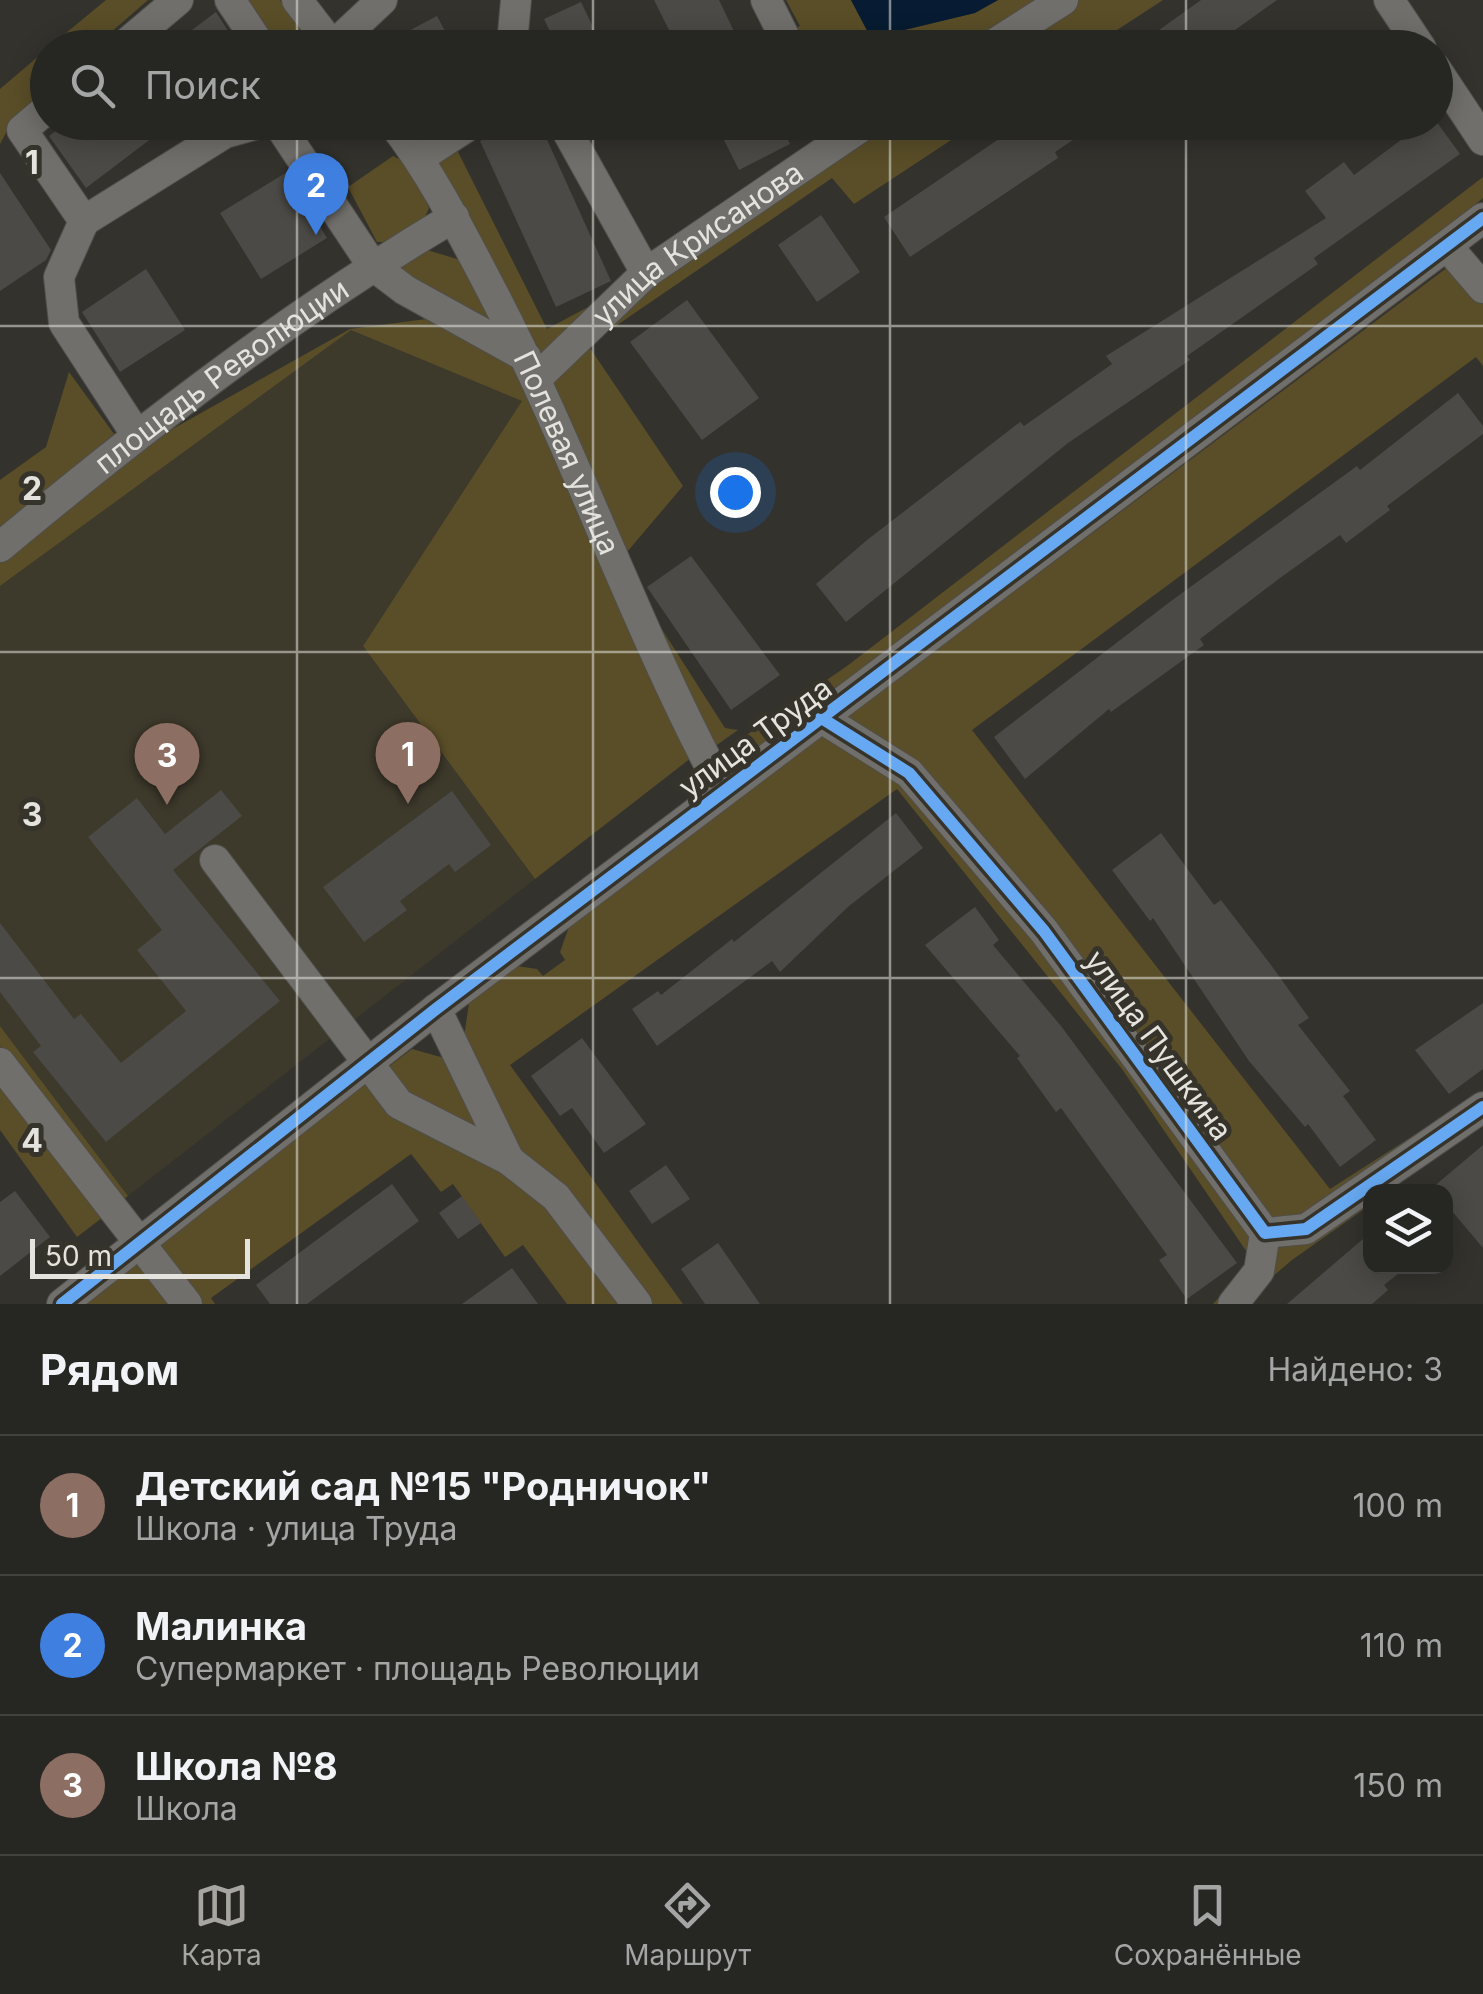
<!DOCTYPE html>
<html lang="ru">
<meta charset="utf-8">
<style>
:root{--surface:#262622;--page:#2e2e2a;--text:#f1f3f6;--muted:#a4a5a5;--line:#424340;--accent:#a6a59f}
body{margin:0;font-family:Inter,sans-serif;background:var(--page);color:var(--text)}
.controls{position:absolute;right:30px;bottom:30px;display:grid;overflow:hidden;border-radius:20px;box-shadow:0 5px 25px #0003}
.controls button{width:90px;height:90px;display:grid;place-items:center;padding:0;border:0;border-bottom:2px solid var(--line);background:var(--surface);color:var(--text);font:50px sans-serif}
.scale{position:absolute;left:30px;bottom:25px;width:220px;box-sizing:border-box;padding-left:10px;border:5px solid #e4e3dd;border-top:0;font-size:28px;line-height:35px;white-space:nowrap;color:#e4e3dd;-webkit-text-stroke:8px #36332a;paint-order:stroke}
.you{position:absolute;left:735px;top:492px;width:35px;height:35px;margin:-25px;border:8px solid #fff;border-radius:50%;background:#1a73e8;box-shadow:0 0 0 15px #1a73e833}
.badge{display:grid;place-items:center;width:65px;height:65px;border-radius:50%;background:var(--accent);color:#fff;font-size:32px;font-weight:700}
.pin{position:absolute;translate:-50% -82px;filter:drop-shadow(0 2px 5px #0008)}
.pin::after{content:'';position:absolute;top:52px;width:35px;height:30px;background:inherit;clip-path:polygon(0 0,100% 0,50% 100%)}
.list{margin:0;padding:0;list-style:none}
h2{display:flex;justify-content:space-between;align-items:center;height:130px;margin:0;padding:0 40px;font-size:42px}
h2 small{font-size:32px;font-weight:400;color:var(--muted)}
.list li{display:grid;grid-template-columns:65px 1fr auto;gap:30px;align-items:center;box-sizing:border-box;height:140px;padding:0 40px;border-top:2px solid var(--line)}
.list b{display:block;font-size:38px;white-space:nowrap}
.list p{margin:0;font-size:32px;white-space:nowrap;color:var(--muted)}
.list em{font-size:32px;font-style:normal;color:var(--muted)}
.icon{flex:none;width:55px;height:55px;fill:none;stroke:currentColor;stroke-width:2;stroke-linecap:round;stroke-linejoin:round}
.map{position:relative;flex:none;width:1483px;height:1304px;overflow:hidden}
.search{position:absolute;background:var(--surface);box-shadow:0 5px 25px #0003;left:30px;right:30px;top:30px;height:110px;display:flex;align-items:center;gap:25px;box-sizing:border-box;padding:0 35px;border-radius:55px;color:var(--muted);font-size:38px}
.sheet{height:550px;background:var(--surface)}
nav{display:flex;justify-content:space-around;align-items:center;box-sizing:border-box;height:140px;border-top:2px solid var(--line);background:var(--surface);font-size:28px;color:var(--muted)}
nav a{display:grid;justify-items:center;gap:5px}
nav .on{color:var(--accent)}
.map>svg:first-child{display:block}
</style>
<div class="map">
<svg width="1483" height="1304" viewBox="0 0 1483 1304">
<rect width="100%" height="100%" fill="#33322d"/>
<path fill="#3d392b" d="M 350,329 L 523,401 L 363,646 L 535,879 L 128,1196 L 0,1026 L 0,586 Z"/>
<g fill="#5a4e28">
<path d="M 106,0 L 148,0 L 94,47 L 49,47 Z"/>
<path d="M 246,0 L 280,0 L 315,47 L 272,47 Z"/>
<path d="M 786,0 L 851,0 L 871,38 L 974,13 L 998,0 L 1048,0 L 973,48 L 800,47 L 791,30 L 800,26 Z"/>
<path d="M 1077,0 L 1163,0 L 1091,47 L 1001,48 Z"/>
<path d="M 47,49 L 47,88 L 15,116 L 0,144 L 0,89 Z"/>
<path d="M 881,123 L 977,123 L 854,204 L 832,178 L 588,345 L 683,486 L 627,552 L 640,595 L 725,728 L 738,730 L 714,747 L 637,596 L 549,381 C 617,289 782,184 881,123 Z"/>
<path d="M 454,144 L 547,329 L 618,291 L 542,357 L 532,353 L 436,169 L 441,154 Z"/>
<path d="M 393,156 L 411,165 L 429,208 C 420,232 402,242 377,242 L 348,187 Z"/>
<path d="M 1483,177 L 1483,198 L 1438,235 L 752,755 L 739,757 L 722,752 L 847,666 Z"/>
<path d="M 427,250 L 467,262 L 502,328 L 397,270 Z"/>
<path d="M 1448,267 L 1483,303 L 1483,366 L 1476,357 L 972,730 L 1330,1189 L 1483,1091 L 1483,1099 L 1324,1210 L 1267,1224 L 1052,929 L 844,719 Z"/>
<path d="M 426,319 L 523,371 L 691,758 L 535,879 L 363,646 L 522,401 L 351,330 L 0,586 L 0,563 L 146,444 L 350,329 Z"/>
<path d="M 69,372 L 114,434 L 0,531 L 0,480 L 46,447 Z"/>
<path d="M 825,734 L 904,779 L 1041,937 L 1256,1235 L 1370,1192 L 1370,1205 L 1292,1260 L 1245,1300 L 1246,1304 L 1213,1304 L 1253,1261 L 1122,1069 L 897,789 L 510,1065 L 683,1304 L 646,1304 L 518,1155 L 463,1044 L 469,1003 L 517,966 L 537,969 L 543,976 L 565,960 L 560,952 L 569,927 Z"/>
<path d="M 0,1026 L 128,1196 L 120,1202 L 0,1046 Z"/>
<path d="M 412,1049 L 448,1059 L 628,1304 L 567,1304 L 523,1245 L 505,1257 L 453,1184 L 441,1192 L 411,1154 L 211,1298 L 215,1304 L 196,1304 L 158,1243 Z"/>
<path d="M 0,1073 L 107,1214 L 77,1237 L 0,1130 Z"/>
<path d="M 133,1262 L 151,1272 L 176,1304 L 81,1304 Z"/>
</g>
<path fill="#071c32" d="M 851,0 L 998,0 L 975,13 L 871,38 Z"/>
<g fill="#4b4a46">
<path d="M 654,0 L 719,0 L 742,48 L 678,48 Z"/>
<path d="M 1201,0 L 1277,0 L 1210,48 L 1134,48 Z"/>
<path d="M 581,2 L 603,48 L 558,48 L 544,19 Z"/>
<path d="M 216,12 L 239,48 L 168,48 Z"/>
<path d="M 437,16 L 454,48 L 376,48 Z"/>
<path d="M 1436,121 L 1460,154 L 1314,258 L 1318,264 L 1187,356 L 1190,360 L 1068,443 L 846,622 L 816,584 L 867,540 L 1020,422 L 1024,426 L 1112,364 L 1106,356 L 1326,218 L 1305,191 L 1344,162 L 1354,175 L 1425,122 Z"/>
<path d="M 68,122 L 173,122 L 86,188 L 49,136 Z"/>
<path d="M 520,122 L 539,122 L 611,281 L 556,307 L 480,141 Z"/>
<path d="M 715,122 L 780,122 L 790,144 L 739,170 Z"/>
<path d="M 1024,122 L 1100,122 L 1055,152 L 1058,158 L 910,257 L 884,217 Z"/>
<path d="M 287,172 L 327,238 L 261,279 L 220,213 Z"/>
<path d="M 0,173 L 51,250 L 46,260 L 0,291 Z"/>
<path d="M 821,215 L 860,272 L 817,302 L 778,245 Z"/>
<path d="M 146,269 L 185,330 L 120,372 L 82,312 Z"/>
<path d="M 687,300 L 759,398 L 702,440 L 630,342 Z"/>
<path d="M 1458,393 L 1483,426 L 1483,434 L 1387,506 L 1390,510 L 1346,543 L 1340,535 L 1280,578 L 1200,639 L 1204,645 L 1111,712 L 1109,709 L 1025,779 L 994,737 L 1171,601 L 1357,466 L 1360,470 Z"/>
<path d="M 691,556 L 780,675 L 731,710 L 647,587 Z"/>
<path d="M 221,790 L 242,816 L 173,870 L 280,1001 L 106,1142 L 33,1052 L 41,1046 L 0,992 L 0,923 L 74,1019 L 81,1014 L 121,1063 L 186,1011 L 137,950 L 162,930 L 88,837 L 137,798 L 165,834 Z"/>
<path d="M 452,791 L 491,845 L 455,872 L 449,864 L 400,901 L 407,910 L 364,942 L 323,887 Z"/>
<path d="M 896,813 L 923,848 L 849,906 L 780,972 L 772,961 L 657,1046 L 632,1009 L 658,991 L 661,995 L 732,939 L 734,942 Z"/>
<path d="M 1161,833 L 1214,905 L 1221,900 L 1271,965 L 1309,1018 L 1298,1025 L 1350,1091 L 1343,1096 L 1376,1140 L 1340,1167 L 1308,1124 L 1305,1127 L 1249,1061 L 1153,918 L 1150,921 L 1112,870 Z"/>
<path d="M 975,907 L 999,940 L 993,945 L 1061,1026 L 1237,1263 L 1187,1299 L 1159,1260 L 1167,1255 L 1061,1108 L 1056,1112 L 1017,1058 L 1020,1056 L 925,945 Z"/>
<path d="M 1483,1003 L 1483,1069 L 1449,1094 L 1415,1050 Z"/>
<path d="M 582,1038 L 646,1124 L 604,1153 L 572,1108 L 560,1116 L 531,1076 Z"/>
<path d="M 1483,1145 L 1483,1248 L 1446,1204 L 1446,1192 L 1432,1188 Z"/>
<path d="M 666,1165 L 690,1199 L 652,1224 L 629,1191 Z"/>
<path d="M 392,1184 L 419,1221 L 307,1304 L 270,1304 L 256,1285 Z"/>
<path d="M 15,1191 L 50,1237 L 0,1276 L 0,1202 Z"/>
<path d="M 462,1196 L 481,1223 L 458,1239 L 439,1213 Z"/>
<path d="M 1370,1233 L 1370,1266 L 1408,1266 L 1384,1285 L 1388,1290 L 1372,1304 L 1287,1304 Z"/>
<path d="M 718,1243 L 760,1304 L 705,1304 L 681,1269 Z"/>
<path d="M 512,1268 L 538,1304 L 462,1304 Z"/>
</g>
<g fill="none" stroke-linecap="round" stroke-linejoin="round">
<g stroke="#4f4e4a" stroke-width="32">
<g id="minor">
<path d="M 230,0 L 262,48"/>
<path d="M 297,0 L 334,48"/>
<path d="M 516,0 L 513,33 L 521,48"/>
<path d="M 766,0 L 790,48"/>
<path d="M 1389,0 L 1421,48"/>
<path d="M 333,46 L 382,0"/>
<path d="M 121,48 L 178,0"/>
<path d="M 988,48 L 1063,0"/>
<path d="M 1436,69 L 1483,140"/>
<path d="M 48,108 L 22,130 L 84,221 L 225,133 L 265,122"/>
<path d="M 277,122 L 372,265 L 405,290 L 526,357"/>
<path id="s1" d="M 392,122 C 433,175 462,234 493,293 C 577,455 636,630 723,791"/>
<path d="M 562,122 L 646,273"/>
<path d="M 419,158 L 474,122"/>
<path d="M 84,221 L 59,277 L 64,323 L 136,434"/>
<path d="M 1447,246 L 1483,288"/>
<path id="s2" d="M 537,378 L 646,273 L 868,122"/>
<path id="s3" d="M 0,547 C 144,427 292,313 454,217"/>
<path d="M 823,719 L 909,773 L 1044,931 L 1265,1233"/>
<path d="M 215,860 L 399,1104 L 509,1160 L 556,1197 L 637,1304"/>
<path d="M 436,1009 L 509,1160"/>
<path d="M 0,1063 L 187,1304"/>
<path d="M 1265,1233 L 1306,1229 L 1483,1107"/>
<path d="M 62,1304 L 436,1009 L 1483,218"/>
<path d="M 1233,1304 L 1259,1271 L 1265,1233"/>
</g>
</g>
<use href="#minor" stroke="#706f6b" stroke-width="30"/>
<g stroke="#36332a" stroke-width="19">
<g id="cycleway">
<path d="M 823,719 L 909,773 L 1044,931 L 1265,1233 L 1306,1229 L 1483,1107"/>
<path d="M 62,1304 L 436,1009 L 1483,218"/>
</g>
</g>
<use href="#cycleway" stroke="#66a8f1" stroke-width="12"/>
</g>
<path fill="none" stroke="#e4e3dd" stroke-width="2.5" stroke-opacity="0.55" d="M 297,0 L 297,48M 593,0 L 593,48M 890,0 L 890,48M 1186,0 L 1186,48M 297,122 L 297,1304M 593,122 L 593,1304M 890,122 L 890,1304M 1186,122 L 1186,1304M 0,326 L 1483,326M 0,652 L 1483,652M 0,978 L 1483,978"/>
<g text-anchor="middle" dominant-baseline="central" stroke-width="10" stroke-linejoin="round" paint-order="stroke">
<g font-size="30" fill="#e4e3dd" stroke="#36332a">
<text stroke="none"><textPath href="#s2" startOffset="210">улица Крисанова</textPath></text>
<text stroke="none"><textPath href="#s3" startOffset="280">площадь Революции</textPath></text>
<text stroke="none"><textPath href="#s1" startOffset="375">Полевая улица</textPath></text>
<text transform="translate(755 737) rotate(-36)">улица Труда</text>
<text transform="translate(1159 1045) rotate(54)">улица Пушкина</text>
</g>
</g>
<g font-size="32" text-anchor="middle" font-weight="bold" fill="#e4e3dd" stroke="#36332a" stroke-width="10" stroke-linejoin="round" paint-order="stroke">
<text x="32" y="174">1</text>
<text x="32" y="500">2</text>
<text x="32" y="826">3</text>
<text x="32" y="1152">4</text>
</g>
</svg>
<div class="controls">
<button><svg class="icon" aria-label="layers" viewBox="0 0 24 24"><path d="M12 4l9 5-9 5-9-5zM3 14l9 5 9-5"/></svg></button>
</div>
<div class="scale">50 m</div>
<div class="you"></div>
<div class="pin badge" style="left:408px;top:804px;background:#8d6e63">1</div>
<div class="pin badge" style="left:316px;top:235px;background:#3f7fe0">2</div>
<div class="pin badge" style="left:167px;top:805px;background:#8d6e63">3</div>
<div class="search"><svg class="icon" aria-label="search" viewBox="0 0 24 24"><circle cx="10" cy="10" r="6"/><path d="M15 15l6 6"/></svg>Поиск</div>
</div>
<section class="sheet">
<h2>Рядом<small>Найдено: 3</small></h2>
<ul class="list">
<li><span class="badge" style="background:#8d6e63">1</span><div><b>Детский сад №15 &quot;Родничок&quot;</b><p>Школа · улица Труда</p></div><em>100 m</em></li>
<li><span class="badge" style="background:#3f7fe0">2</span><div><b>Малинка</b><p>Супермаркет · площадь Революции</p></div><em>110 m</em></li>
<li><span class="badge" style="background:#8d6e63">3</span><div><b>Школа №8</b><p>Школа</p></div><em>150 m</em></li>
</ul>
</section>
<nav>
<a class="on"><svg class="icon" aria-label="map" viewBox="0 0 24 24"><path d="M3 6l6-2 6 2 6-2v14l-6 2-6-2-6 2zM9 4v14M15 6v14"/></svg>Карта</a>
<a><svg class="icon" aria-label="directions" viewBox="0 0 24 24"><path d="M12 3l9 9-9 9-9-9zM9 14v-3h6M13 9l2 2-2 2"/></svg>Маршрут</a>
<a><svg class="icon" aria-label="saved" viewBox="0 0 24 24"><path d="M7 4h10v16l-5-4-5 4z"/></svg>Сохранённые</a>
</nav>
